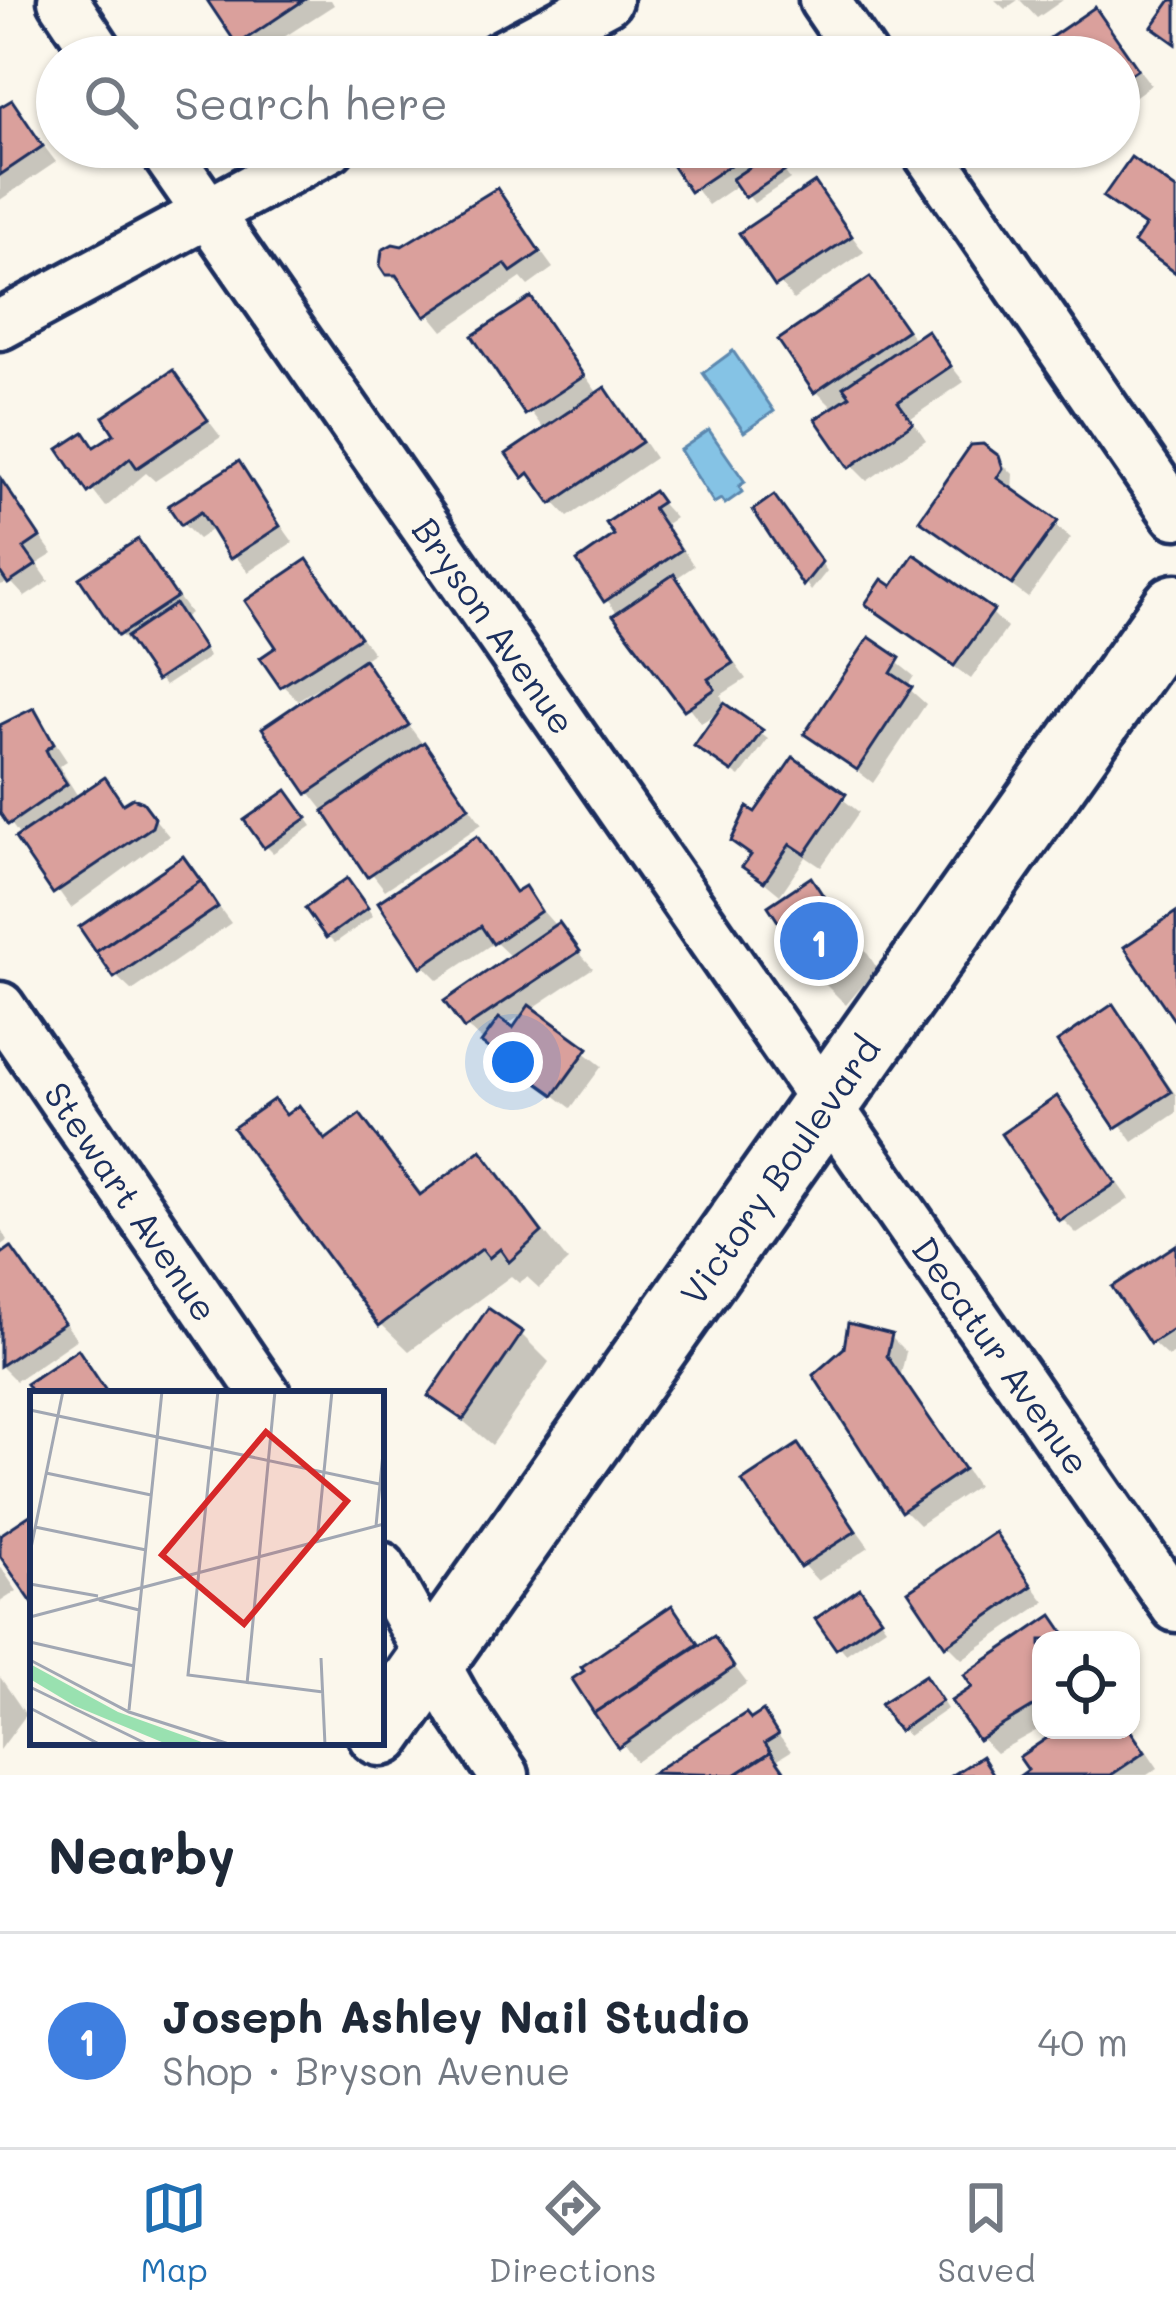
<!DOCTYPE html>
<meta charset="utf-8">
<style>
:root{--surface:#fff;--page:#f2f2f3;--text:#1f2937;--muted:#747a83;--line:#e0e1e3;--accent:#1f6fb2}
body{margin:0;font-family:Mali,sans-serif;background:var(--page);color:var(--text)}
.controls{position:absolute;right:36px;bottom:36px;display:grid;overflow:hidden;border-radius:24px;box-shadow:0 3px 9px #0004}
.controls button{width:108px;height:108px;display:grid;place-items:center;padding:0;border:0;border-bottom:3px solid var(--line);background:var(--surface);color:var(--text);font:60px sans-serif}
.you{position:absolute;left:513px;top:1062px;width:42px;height:42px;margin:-30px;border:9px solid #fff;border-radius:50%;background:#1a73e8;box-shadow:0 0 0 18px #1a73e833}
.badge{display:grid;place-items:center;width:78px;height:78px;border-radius:50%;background:var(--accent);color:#fff;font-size:39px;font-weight:700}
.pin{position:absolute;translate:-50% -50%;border:6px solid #fff;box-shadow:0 3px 12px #0006}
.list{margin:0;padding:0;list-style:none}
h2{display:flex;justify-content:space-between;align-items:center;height:156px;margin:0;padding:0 48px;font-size:51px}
h2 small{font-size:39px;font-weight:400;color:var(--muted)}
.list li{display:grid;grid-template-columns:78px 1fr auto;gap:36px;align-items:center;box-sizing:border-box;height:216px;padding:0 48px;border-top:3px solid var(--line)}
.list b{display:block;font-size:45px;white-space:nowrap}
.list p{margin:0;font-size:39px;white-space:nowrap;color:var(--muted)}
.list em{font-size:39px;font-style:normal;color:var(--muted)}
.icon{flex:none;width:66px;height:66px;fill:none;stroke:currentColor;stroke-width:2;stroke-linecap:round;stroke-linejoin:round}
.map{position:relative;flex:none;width:1176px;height:1775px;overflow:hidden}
.search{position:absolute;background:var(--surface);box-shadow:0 3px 9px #0004;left:36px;right:36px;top:36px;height:132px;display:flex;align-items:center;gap:30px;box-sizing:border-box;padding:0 42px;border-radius:66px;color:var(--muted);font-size:45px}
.sheet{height:372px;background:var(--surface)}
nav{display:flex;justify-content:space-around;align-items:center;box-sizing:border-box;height:168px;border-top:3px solid var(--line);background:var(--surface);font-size:33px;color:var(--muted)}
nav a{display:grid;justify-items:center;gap:6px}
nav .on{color:var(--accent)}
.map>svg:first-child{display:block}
</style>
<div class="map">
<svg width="1176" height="1775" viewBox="0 0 1176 1775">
<rect width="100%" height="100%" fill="#fbf7ec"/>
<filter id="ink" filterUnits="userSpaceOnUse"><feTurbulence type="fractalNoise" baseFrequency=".00833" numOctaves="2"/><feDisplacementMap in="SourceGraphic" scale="24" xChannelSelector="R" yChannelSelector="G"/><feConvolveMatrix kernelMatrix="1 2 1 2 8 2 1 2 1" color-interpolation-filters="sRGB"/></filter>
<g filter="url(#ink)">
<g fill="#85c3e5" stroke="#5b88af" stroke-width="3">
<path d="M 733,351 L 774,411 L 744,432 L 703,373 Z"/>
<path d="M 709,430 L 745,482 L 739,486 L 742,492 L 725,504 L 721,499 L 714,503 L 680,450 Z"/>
</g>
<g fill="#0003" fill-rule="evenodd">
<path d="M 211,0 L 331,0 L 334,5 L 253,57 Z"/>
<path d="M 995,0 L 1018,0 L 1005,9 Z"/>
<path d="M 1020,0 L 1063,0 L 1037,18 Z"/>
<path d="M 1094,11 L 1151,85 L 1119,108 L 1119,57 L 1063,57 Z"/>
<path d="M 11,103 L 56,162 L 0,200 L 0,104 L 3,109 Z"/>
<path d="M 664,147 L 790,147 L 776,160 L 790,179 L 754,203 L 739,184 L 708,205 Z"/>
<path d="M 814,186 L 864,252 L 793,300 L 743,234 Z"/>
<path d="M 497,192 L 553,268 L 528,286 L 521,278 L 443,331 L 409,289 L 388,273 L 403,249 Z"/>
<path d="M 870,281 L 916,341 L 926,334 L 964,382 L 911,418 L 926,440 L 867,481 L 852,466 L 835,410 L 816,391 Z"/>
<path d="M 531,301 L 599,395 L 605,391 L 620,406 L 655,458 L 568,517 L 510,455 L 545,431 L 476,337 Z"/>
<path d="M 173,374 L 221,437 L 155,481 L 146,473 L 106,507 L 62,450 L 84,436 L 97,449 L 119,435 Z"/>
<path d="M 997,458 L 1013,474 L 1012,492 L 1071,538 L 1028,598 L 923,520 Z"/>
<path d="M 238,465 L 293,542 L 248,572 L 214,528 L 198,539 L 183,524 Z"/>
<path d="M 1,483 L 53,554 L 37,564 L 49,581 L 25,597 L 11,582 L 0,585 Z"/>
<path d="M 654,495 L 675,518 L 666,524 L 694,566 L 675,579 L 746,679 L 721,695 L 725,707 L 768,739 L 740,777 L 705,752 L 724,709 L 701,723 L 607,600 L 618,535 Z"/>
<path d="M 780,506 L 827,571 L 811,591 L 757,511 Z"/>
<path d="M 138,542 L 190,613 L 183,618 L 209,657 L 165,686 L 120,634 Z"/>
<path d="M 306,563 L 373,653 L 361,661 L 482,824 L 385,890 L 309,792 L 320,693 L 317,688 L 298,700 L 282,685 L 280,647 Z"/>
<path d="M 893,590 L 992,613 L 1007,628 L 971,679 L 869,604 Z"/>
<path d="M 870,641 L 914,676 L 907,687 L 926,704 L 873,783 L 808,733 Z"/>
<path d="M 34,711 L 67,761 L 59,766 L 79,798 L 105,781 L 126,806 L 142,804 L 169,836 L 71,908 L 0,808 L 0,732 Z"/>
<path d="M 794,761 L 859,812 L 821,867 L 806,857 L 780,895 L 746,867 L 753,858 L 734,841 Z"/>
<path d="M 294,801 L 312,826 L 273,853 L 266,846 Z"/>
<path d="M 476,840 L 518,894 L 524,890 L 593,968 L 530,1010 L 602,1066 L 571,1108 L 466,1027 L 512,958 L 495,942 L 438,980 L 423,965 ZM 527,1012 L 513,1032 L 505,1026 Z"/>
<path d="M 183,859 L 231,923 L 132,991 L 116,976 Z"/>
<path d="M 811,881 L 838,909 L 877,968 L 846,1005 L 819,978 L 772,907 Z"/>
<path d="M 354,889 L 373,916 L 335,943 L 328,936 Z"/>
<path d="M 1113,1008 L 1176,1095 L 1176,1113 L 1133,1142 L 1062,1043 Z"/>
<path d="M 1056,1100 L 1129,1199 L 1077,1234 L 1062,1219 Z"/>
<path d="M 274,1103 L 288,1117 L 299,1109 L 329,1140 L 359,1118 L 424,1196 L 481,1154 L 568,1261 L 539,1288 L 527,1277 L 519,1283 L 511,1276 L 409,1351 L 381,1324 Z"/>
<path d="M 0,1228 L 8,1240 L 0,1246 Z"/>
<path d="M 1176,1248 L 1176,1352 L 1168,1357 L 1152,1342 Z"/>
<path d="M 11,1251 L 77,1339 L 16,1381 L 0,1365 L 0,1259 Z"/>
<path d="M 521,1334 L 549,1362 L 492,1445 L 432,1395 Z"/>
<path d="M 891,1337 L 906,1352 L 901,1374 L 977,1486 L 919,1525 L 904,1510 L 847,1350 Z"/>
<path d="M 798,1448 L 869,1547 L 818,1581 L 803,1565 Z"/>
<path d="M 995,1536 L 1045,1602 L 962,1659 L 947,1644 Z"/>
<path d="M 0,1566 L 17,1591 L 0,1602 Z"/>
<path d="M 866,1599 L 886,1627 L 846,1654 L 819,1619 Z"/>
<path d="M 672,1609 L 703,1648 L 714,1640 L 747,1683 L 636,1762 L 576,1679 Z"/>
<path d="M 1051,1619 L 1071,1640 L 1041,1640 L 1041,1728 L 996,1753 L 981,1738 Z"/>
<path d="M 0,1677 L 26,1715 L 0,1750 Z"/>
<path d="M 932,1685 L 947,1709 L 908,1736 L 901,1729 Z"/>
<path d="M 33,1692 L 33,1713 L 24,1705 Z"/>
<path d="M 762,1715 L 791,1751 L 778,1759 L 789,1775 L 657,1774 L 746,1716 L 751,1722 Z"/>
<path d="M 1131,1728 L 1158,1768 L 1147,1775 L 1027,1775 L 1065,1730 Z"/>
</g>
<g fill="#daa09c" stroke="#1b2f5e" stroke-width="3">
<path d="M 207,0 L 304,0 L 237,45 Z"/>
<path d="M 1171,0 L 1176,0 L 1176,44 L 1152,27 Z"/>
<path d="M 1095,7 L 1138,69 L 1119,82 L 1119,57 L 1059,57 L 1047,40 Z"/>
<path d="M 12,100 L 43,146 L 0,175 L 0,107 Z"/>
<path d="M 660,147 L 757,147 L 690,192 Z"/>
<path d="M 772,152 L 785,171 L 745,198 L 732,179 Z"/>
<path d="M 1131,157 L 1176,189 L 1176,273 L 1134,243 L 1145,226 L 1103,197 Z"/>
<path d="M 815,182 L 852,236 L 775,287 L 739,233 Z"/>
<path d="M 497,188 L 540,252 L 511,272 L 505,264 L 425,317 L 396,275 L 386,275 L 380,266 L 382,250 L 393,244 L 402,246 Z"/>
<path d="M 870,277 L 907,330 L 814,393 L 778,340 Z"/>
<path d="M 531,297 L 584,376 L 525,415 L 472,336 Z"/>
<path d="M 927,330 L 951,366 L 898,402 L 913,423 L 849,468 L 815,419 L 850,396 L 843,387 Z"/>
<path d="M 173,370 L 208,420 L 137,468 L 130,458 L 88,493 L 58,449 L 84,432 L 94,447 L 114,434 L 103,417 Z"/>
<path d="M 605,387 L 642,442 L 551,504 L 529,473 L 523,478 L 506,454 Z"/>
<path d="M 983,444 L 999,456 L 1003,468 L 997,478 L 1058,521 L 1012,585 L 919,520 L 971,445 Z"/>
<path d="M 239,461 L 280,526 L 230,559 L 201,512 L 181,525 L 168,506 Z"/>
<path d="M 1,479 L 40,537 L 24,548 L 36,565 L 8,584 L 0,572 Z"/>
<path d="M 654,491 L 662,502 L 653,508 L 681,550 L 604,602 L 577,561 L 614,535 L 606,523 Z"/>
<path d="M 774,495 L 822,562 L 803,586 L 753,510 Z"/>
<path d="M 138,539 L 177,597 L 118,636 L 79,578 Z"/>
<path d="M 914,554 L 994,610 L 954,666 L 865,604 L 882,579 L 892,586 Z"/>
<path d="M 307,559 L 360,637 L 280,687 L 260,658 L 276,647 L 245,601 Z"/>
<path d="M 674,574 L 733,663 L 708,679 L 715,689 L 684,710 L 613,615 Z"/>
<path d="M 175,604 L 204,649 L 156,681 L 126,637 Z"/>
<path d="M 869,637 L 900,658 L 891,673 L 912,687 L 857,770 L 804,734 Z"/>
<path d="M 364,659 L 409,725 L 307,794 L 262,728 Z"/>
<path d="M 724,703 L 763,730 L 732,772 L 694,746 Z"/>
<path d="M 34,708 L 54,744 L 46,750 L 50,758 L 67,784 L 8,825 L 0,813 L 0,725 Z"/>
<path d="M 424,742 L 469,807 L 367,877 L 323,811 Z"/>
<path d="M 793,757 L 846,794 L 805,854 L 790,844 L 764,882 L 742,867 L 751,855 L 731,841 L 747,807 L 755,812 Z"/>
<path d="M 105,777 L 123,804 L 133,798 L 143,802 L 155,818 L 152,827 L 53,894 L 15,838 Z"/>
<path d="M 287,790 L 307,818 L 264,848 L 244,820 Z"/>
<path d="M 477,836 L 515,892 L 525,886 L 541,911 L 493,944 L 481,926 L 421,967 L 378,902 Z"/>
<path d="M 183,856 L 201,881 L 96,952 L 79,927 Z"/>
<path d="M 811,877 L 851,939 L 816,980 L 768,906 Z"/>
<path d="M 347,878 L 368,908 L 326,938 L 305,908 Z"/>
<path d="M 201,881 L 218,907 L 114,978 L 96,952 Z"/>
<path d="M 1176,912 L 1176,1023 L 1124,947 Z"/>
<path d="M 559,922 L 580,951 L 464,1029 L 444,1001 Z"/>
<path d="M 1113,1004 L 1171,1092 L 1115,1128 L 1057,1042 Z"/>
<path d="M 529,1005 L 588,1048 L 554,1095 L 481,1043 L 499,1018 L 513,1028 Z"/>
<path d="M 1057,1096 L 1116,1183 L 1059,1221 L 1001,1134 Z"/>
<path d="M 274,1099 L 286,1115 L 299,1105 L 325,1140 L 360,1114 L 420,1195 L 481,1150 L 542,1232 L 509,1262 L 500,1249 L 489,1258 L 482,1249 L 379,1326 L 233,1128 Z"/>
<path d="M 1176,1245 L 1176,1327 L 1150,1344 L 1112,1287 Z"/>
<path d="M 11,1247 L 64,1323 L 0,1366 L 0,1255 Z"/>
<path d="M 488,1308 L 523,1332 L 463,1420 L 428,1396 Z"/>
<path d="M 848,1323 L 892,1334 L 887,1356 L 964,1469 L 901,1512 L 813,1375 L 844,1348 Z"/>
<path d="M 78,1349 L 108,1394 L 33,1394 L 26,1384 Z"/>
<path d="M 798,1444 L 856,1531 L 800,1567 L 742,1481 Z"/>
<path d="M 33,1513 L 33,1604 L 0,1556 L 0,1535 Z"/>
<path d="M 995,1532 L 1032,1586 L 945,1646 L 908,1591 Z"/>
<path d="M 860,1588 L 881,1618 L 836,1649 L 815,1619 Z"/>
<path d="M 672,1605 L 698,1644 L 594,1713 L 572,1679 L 584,1671 L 581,1667 Z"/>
<path d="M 1052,1615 L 1069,1640 L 1041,1640 L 1041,1702 L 978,1740 L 951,1701 L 972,1687 L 964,1675 Z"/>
<path d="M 714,1636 L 734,1667 L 618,1748 L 594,1713 Z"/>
<path d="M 925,1675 L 942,1701 L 899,1731 L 880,1704 Z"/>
<path d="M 763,1711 L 778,1735 L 765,1743 L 771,1752 L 735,1775 L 652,1773 L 746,1713 L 751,1719 Z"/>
<path d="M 1059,1730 L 1130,1730 L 1145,1752 L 1111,1775 L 1021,1775 L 1028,1770 L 1019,1757 Z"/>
<path d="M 771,1752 L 787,1775 L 735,1775 Z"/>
<path d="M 982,1756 L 994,1775 L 953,1775 Z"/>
</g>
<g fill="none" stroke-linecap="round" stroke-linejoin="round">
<g stroke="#1b2f5e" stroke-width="57">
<g id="street">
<path d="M 63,0 L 101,57"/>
<path d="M 824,0 L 863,57"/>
<path d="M 500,57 L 607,0"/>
<path d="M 162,147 L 1176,1607"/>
<path d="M 924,147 L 1176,514"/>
<path d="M 0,325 L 330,147"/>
<path d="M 0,1007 L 265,1394"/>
<path d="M 381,1567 L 461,1711 L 504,1775"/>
</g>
</g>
<g stroke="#1b2f5e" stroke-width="75">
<path id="secondary" d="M 381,1732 L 1176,608"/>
</g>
<use href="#street" stroke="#fbf7ec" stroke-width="48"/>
<use href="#secondary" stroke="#fbf7ec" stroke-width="66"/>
</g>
</g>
<g text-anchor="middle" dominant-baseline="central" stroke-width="9" stroke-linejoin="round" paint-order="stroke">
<g font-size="36" fill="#1b2f5e" stroke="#fbf7ec">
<text transform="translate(495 625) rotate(55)">Bryson Avenue</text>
<text transform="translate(779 1170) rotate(-55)">Victory Boulevard</text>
<text transform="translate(132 1201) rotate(56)">Stewart Avenue</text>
<text transform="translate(1002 1355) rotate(55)">Decatur Avenue</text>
</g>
</g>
<g transform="translate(30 1391)">
<rect width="354" height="354" fill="#fbf7ec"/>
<path d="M 0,273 L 88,321 L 180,354 L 139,354 L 45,315 L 0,288 Z" fill="#99e1b0"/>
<path fill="none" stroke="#a1a7b3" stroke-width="3" d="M 188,0 L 158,284 L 293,301M 0,19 L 354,94M 16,82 L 121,104M 346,135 L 354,52M 5,136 L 116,159M 287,151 L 302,0M 0,162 L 33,0M 0,193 L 68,205M 69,209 L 109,219M 0,226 L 354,133M 354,232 L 354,277M 0,251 L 104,275M 291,267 L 295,354M 0,269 L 99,321 L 202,354M 217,293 L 245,0M 0,296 L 119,354M 0,317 L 71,354M 99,319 L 132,0"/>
<path fill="#d62828" fill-opacity="0.15" stroke="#d62828" stroke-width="6" d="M 236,41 L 317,110 L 214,233 L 132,164 Z"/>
<rect width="354" height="354" fill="none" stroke="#1b2f5e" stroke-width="6"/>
</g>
</svg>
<div class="controls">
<button><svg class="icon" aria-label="locate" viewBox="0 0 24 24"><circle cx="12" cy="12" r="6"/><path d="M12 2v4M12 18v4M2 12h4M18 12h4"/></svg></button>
</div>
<div class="you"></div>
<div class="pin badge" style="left:819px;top:941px;background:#3f7fe0">1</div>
<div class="search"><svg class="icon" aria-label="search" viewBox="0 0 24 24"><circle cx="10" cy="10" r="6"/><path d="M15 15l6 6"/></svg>Search here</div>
</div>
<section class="sheet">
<h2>Nearby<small></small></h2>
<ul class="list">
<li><span class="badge" style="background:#3f7fe0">1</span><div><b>Joseph Ashley Nail Studio</b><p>Shop · Bryson Avenue</p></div><em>40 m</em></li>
</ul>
</section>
<nav>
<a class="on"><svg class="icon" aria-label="map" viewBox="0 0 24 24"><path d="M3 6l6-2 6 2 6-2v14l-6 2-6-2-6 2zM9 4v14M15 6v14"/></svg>Map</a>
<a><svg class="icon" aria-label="directions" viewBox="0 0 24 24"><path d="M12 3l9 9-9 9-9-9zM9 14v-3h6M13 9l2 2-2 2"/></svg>Directions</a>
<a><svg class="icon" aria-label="saved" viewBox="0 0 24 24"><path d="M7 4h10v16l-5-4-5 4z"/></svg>Saved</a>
</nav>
